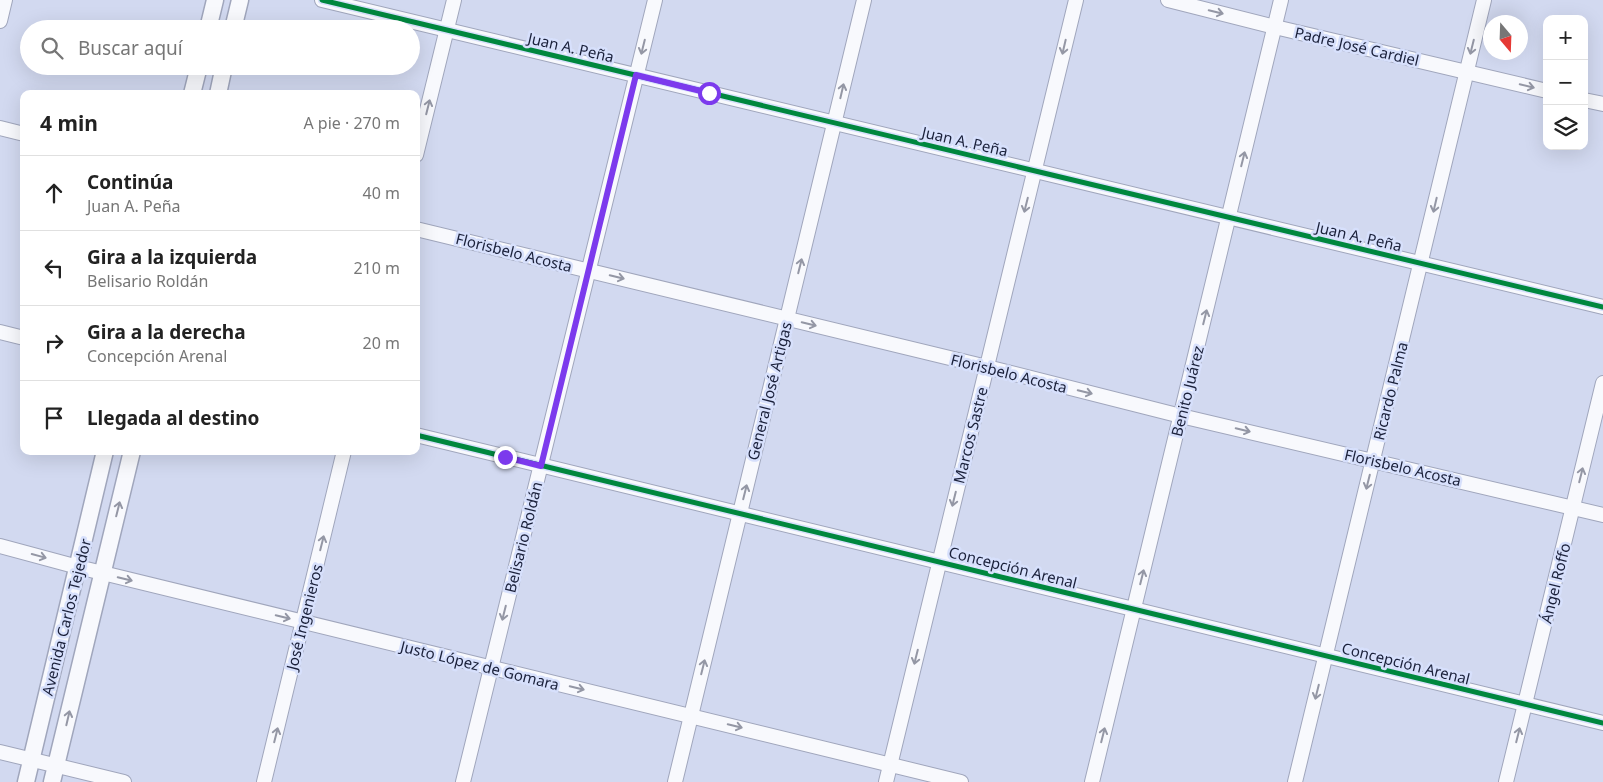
<!DOCTYPE html>
<html lang="es">
<meta charset="utf-8">
<style>
:root{--surface:#fff;--page:#f2f2f2;--text:#222;--muted:#767676;--line:#e0e0e0}
body{margin:0;font-family:"Noto Sans",sans-serif;background:var(--page);color:var(--text)}
.controls{position:absolute;right:15px;top:15px;display:grid;overflow:hidden;border-radius:10px;box-shadow:0 5px 20px #0002}
.controls button{width:45px;height:45px;display:grid;place-items:center;padding:0;border:0;border-bottom:1px solid var(--line);background:var(--surface);color:var(--text);font:25px sans-serif}
.compass{position:absolute;left:1483px;top:15px;width:45px;height:45px;border-radius:50%;background:var(--surface);box-shadow:0 5px 20px #0002;rotate:161deg}
.stop{position:absolute;width:15px;height:15px;margin:-11px;border:4px solid #7c3aed;border-radius:50%;background:#fff}
.stop.end{background:#7c3aed;border-color:#fff;box-shadow:0 1px 5px #0008}
.list{margin:0;padding:0;list-style:none}
h2{display:flex;justify-content:space-between;align-items:center;height:65px;margin:0;padding:0 20px;font-size:21px}
h2 small{font-size:16px;font-weight:400;color:var(--muted)}
.list li{display:grid;grid-template-columns:32px 1fr auto;gap:15px;align-items:center;box-sizing:border-box;height:75px;padding:0 20px;border-top:1px solid var(--line)}
.list b{display:block;font-size:19px;white-space:nowrap}
.list p{margin:0;font-size:16px;white-space:nowrap;color:var(--muted)}
.list em{font-size:16px;font-style:normal;color:var(--muted)}
.icon{flex:none;width:28px;height:28px;fill:none;stroke:currentColor;stroke-width:2;stroke-linecap:round;stroke-linejoin:round}
.map{position:relative;flex:none;width:1603px;height:782px;overflow:hidden}
.search{position:absolute;background:var(--surface);box-shadow:0 5px 20px #0002;left:20px;top:20px;width:400px;height:55px;display:flex;align-items:center;gap:12px;box-sizing:border-box;padding:0 18px;border-radius:28px;color:var(--muted);font-size:19px}
.panel{position:absolute;background:var(--surface);box-shadow:0 5px 20px #0002;left:20px;top:90px;width:400px;height:365px;border-radius:10px}
.map>svg:first-child{display:block}
</style>
<div class="map">
<svg width="1603" height="782" viewBox="0 0 1603 782">
<rect width="100%" height="100%" fill="#d2d9f0"/>
<g fill="none" stroke-linecap="round" stroke-linejoin="round">
<g stroke="#a0a6bc" stroke-width="16">
<g id="minor">
<path d="M 322,0 L 1603,307"/>
<path d="M 1168,0 L 1275,27 L 1547,91"/>
<path d="M 0,21 L 5,0"/>
<path d="M 1584,100 L 1603,104"/>
<path d="M 0,128 L 24,134"/>
<path d="M 416,155 L 454,0"/>
<path d="M 416,229 L 987,367 L 1181,416 L 1603,515"/>
<path d="M 0,332 L 24,338"/>
<path d="M 416,435 L 1603,723"/>
<path d="M 0,546 L 78,567 L 961,782"/>
<path d="M 0,752 L 124,782"/>
<path d="M 264,782 L 344,451"/>
<path d="M 463,782 L 655,0"/>
<path d="M 675,782 L 864,0"/>
<path d="M 886,782 L 1076,0"/>
<path d="M 1092,782 L 1281,0"/>
<path d="M 1295,782 L 1484,0"/>
<path d="M 1506,782 L 1603,383"/>
</g>
</g>
<g stroke="#a0a6bc" stroke-width="19">
<g id="major">
<path d="M 208,29 L 215,0"/>
<path d="M 233,29 L 240,0"/>
<path d="M 192,94 L 199,66"/>
<path d="M 218,94 L 224,66"/>
<path d="M 26,782 L 105,451"/>
<path d="M 52,782 L 132,451"/>
</g>
</g>
<use href="#minor" stroke="#f8f9fd" stroke-width="14"/>
<use href="#major" stroke="#f8f9fd" stroke-width="16"/>
<g stroke="#d7e0fc" stroke-width="8">
<g id="cycleway">
<path d="M 322,0 L 1603,307"/>
<path d="M 416,435 L 1603,723"/>
</g>
</g>
<use href="#cycleway" stroke="#00873e" stroke-width="5"/>
</g>
<defs><path id="oneway-shaft" d="M-6 0H5M1.5-3L5.5 0L1.5 3" fill="none" stroke-width="1.6" stroke-linecap="round" stroke-linejoin="round" transform="scale(1.25)"/></defs>
<g stroke="#9497a5">
<use href="#oneway-shaft" transform="translate(1216 12) rotate(14)"/>
<use href="#oneway-shaft" transform="translate(643 47) rotate(104)"/>
<use href="#oneway-shaft" transform="translate(1064 47) rotate(103)"/>
<use href="#oneway-shaft" transform="translate(1472 47) rotate(104)"/>
<use href="#oneway-shaft" transform="translate(1527 86) rotate(14)"/>
<use href="#oneway-shaft" transform="translate(842 91) rotate(-77)"/>
<use href="#oneway-shaft" transform="translate(428 107) rotate(-76)"/>
<use href="#oneway-shaft" transform="translate(1243 159) rotate(-76)"/>
<use href="#oneway-shaft" transform="translate(1026 205) rotate(104)"/>
<use href="#oneway-shaft" transform="translate(1435 205) rotate(103)"/>
<use href="#oneway-shaft" transform="translate(800 266) rotate(-76)"/>
<use href="#oneway-shaft" transform="translate(617 277) rotate(14)"/>
<use href="#oneway-shaft" transform="translate(1205 317) rotate(-76)"/>
<use href="#oneway-shaft" transform="translate(809 324) rotate(14)"/>
<use href="#oneway-shaft" transform="translate(1085 392) rotate(14)"/>
<use href="#oneway-shaft" transform="translate(1243 430) rotate(13)"/>
<use href="#oneway-shaft" transform="translate(1581 475) rotate(-76)"/>
<use href="#oneway-shaft" transform="translate(1368 482) rotate(104)"/>
<use href="#oneway-shaft" transform="translate(745 492) rotate(-76)"/>
<use href="#oneway-shaft" transform="translate(954 499) rotate(104)"/>
<use href="#oneway-shaft" transform="translate(118 509) rotate(-76)"/>
<use href="#oneway-shaft" transform="translate(322 543) rotate(-76)"/>
<use href="#oneway-shaft" transform="translate(39 556) rotate(15)"/>
<use href="#oneway-shaft" transform="translate(1142 577) rotate(-76)"/>
<use href="#oneway-shaft" transform="translate(125 579) rotate(14)"/>
<use href="#oneway-shaft" transform="translate(504 613) rotate(104)"/>
<use href="#oneway-shaft" transform="translate(283 617) rotate(14)"/>
<use href="#oneway-shaft" transform="translate(916 657) rotate(104)"/>
<use href="#oneway-shaft" transform="translate(703 667) rotate(-76)"/>
<use href="#oneway-shaft" transform="translate(577 688) rotate(14)"/>
<use href="#oneway-shaft" transform="translate(1317 692) rotate(104)"/>
<use href="#oneway-shaft" transform="translate(68 718) rotate(-77)"/>
<use href="#oneway-shaft" transform="translate(735 726) rotate(14)"/>
<use href="#oneway-shaft" transform="translate(276 735) rotate(-76)"/>
<use href="#oneway-shaft" transform="translate(1103 735) rotate(-76)"/>
<use href="#oneway-shaft" transform="translate(1518 735) rotate(-76)"/>
</g>
<g fill="none" stroke-linecap="round" stroke-linejoin="round">
<path stroke="#7c3aed" stroke-width="6" d="M 505,457 L 541,466 L 636,75 L 709,93"/>
</g>
<g text-anchor="middle" dominant-baseline="central" stroke-width="5" stroke-linejoin="round" paint-order="stroke">
<g font-size="15" fill="#1a203a" stroke="#d7e0fc">
<text transform="translate(1357 46) rotate(13)">Padre José Cardiel</text>
<text transform="translate(571 47) rotate(13)">Juan A. Peña</text>
<text transform="translate(965 141) rotate(13)">Juan A. Peña</text>
<text transform="translate(1359 236) rotate(13)">Juan A. Peña</text>
<text transform="translate(514 252) rotate(14)">Florisbelo Acosta</text>
<text transform="translate(1009 373) rotate(14)">Florisbelo Acosta</text>
<text transform="translate(769 391) rotate(-76)">General José Artigas</text>
<text transform="translate(1187 391) rotate(-76)">Benito Juárez</text>
<text transform="translate(1390 391) rotate(-76)">Ricardo Palma</text>
<text transform="translate(970 435) rotate(-76)">Marcos Sastre</text>
<text transform="translate(1403 467) rotate(13)">Florisbelo Acosta</text>
<text transform="translate(523 537) rotate(-76)">Belisario Roldán</text>
<text transform="translate(1013 567) rotate(14)">Concepción Arenal</text>
<text transform="translate(1555 583) rotate(-76)">Ángel Roffo</text>
<text transform="translate(66 617) rotate(-76)">Avenida Carlos Tejedor</text>
<text transform="translate(304 617) rotate(-76)">José Ingenieros</text>
<text transform="translate(1406 663) rotate(14)">Concepción Arenal</text>
<text transform="translate(480 665) rotate(14)">Justo López de Gomara</text>
</g>
</g>
</svg>
<div class="controls">
<button>+</button>
<button>−</button>
<button><svg class="icon" aria-label="layers" viewBox="0 0 24 24"><path d="M12 4l9 5-9 5-9-5zM3 14l9 5 9-5"/></svg></button>
</div>
<svg class="compass" viewBox="-18 -18 36 36"><path d="M0-13l5 13h-10z" fill="#e53935"/><path d="M0 13l5-13h-10z" fill="#767676"/></svg>
<div class="stop" style="left:709px;top:93px"></div>
<div class="stop end" style="left:505px;top:457px"></div>
<div class="search"><svg class="icon" aria-label="search" viewBox="0 0 24 24"><circle cx="10" cy="10" r="6"/><path d="M15 15l6 6"/></svg>Buscar aquí</div>
<section class="panel">
<h2>4 min<small>A pie · 270 m</small></h2>
<ul class="list">
<li><svg class="icon" aria-label="ahead" viewBox="0 0 24 24"><path d="M12 20V5M6 11l6-6 6 6"/></svg><div><b>Continúa</b><p>Juan A. Peña</p></div><em>40 m</em></li>
<li><svg class="icon" aria-label="left" viewBox="0 0 24 24"><path d="M17 20v-9H6M10 6l-5 5 5 5"/></svg><div><b>Gira a la izquierda</b><p>Belisario Roldán</p></div><em>210 m</em></li>
<li><svg class="icon" aria-label="right" viewBox="0 0 24 24"><path d="M7 20v-9h11M14 6l5 5-5 5"/></svg><div><b>Gira a la derecha</b><p>Concepción Arenal</p></div><em>20 m</em></li>
<li><svg class="icon" aria-label="arrive" viewBox="0 0 24 24"><path d="M6 21V4h12l-3 4 3 4H6"/></svg><div><b>Llegada al destino</b></div></li>
</ul>
</section>
</div>
